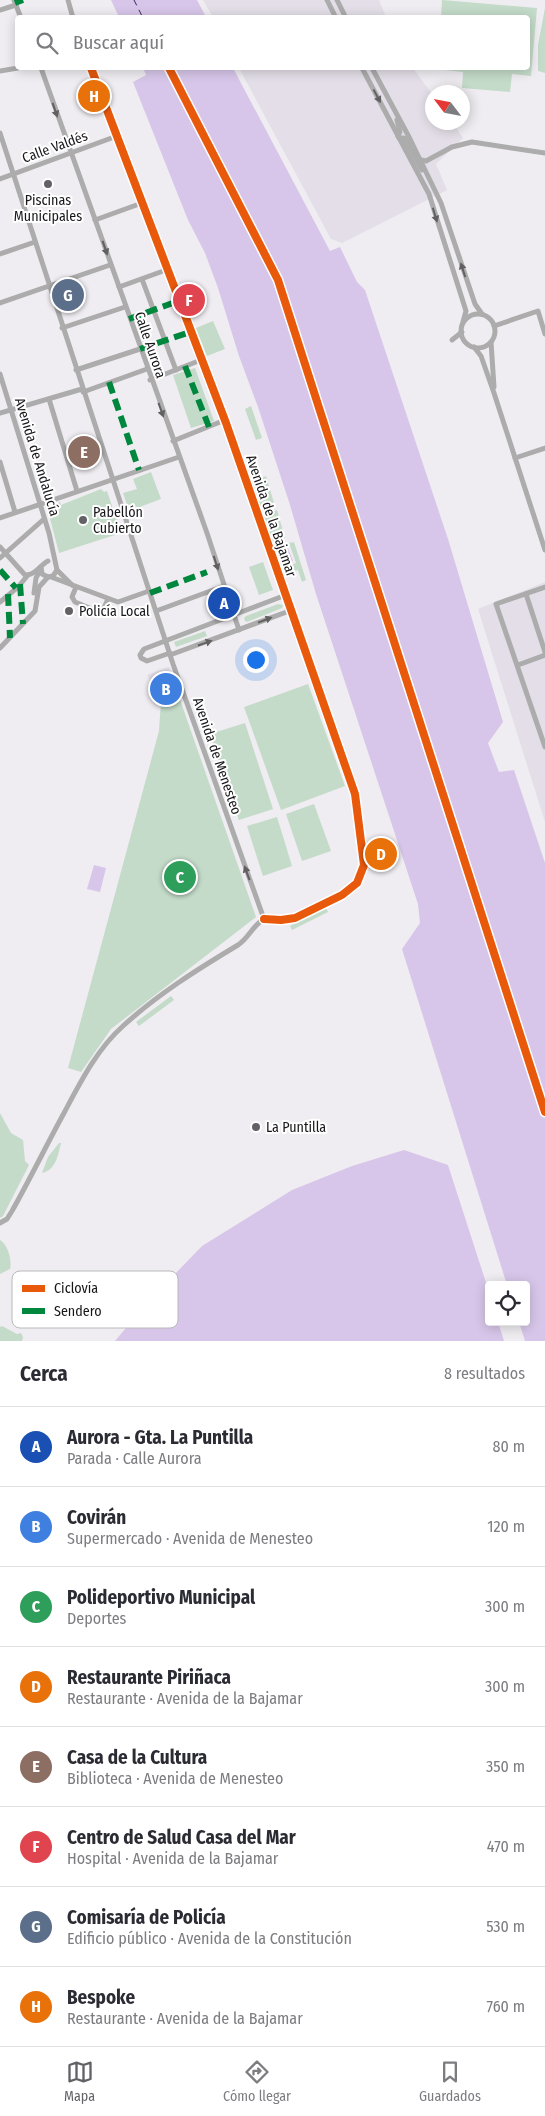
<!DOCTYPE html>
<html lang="es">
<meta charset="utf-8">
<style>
:root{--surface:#fff;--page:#f7f7f7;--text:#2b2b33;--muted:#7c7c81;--line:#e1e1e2;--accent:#636165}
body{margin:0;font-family:"Fira Sans Condensed",sans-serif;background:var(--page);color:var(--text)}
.controls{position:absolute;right:15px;bottom:15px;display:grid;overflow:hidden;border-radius:5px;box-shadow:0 2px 12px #0003}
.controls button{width:45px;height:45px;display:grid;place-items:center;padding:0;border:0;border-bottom:1px solid var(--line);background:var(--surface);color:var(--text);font:25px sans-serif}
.compass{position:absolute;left:425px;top:85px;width:45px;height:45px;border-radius:50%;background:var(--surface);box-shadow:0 2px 12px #0003;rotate:302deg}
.you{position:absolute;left:255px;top:659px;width:18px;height:18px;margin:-12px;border:4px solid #fff;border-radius:50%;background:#1a73e8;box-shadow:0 0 0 8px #1a73e833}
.badge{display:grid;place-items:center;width:32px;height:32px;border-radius:50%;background:var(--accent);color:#fff;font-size:16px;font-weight:700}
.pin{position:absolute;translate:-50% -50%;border:2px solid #fff;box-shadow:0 1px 5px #0006}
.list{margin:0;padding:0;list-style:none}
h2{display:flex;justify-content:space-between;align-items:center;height:65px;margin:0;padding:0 20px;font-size:21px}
h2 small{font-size:16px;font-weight:400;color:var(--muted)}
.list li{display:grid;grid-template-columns:32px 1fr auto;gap:15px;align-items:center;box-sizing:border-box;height:80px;padding:0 20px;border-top:1px solid var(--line)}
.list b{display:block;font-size:19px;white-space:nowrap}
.list p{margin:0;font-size:16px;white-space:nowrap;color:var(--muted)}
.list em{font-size:16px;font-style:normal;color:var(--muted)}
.icon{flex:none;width:28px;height:28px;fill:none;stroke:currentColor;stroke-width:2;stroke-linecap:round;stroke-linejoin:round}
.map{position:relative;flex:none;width:545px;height:1341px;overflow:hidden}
.search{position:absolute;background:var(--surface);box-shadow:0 2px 12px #0003;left:15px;right:15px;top:15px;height:55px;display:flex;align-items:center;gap:12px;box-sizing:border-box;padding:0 18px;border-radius:5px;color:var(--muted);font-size:19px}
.sheet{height:705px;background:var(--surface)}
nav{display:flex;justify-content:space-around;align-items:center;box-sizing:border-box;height:70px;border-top:1px solid var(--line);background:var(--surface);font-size:14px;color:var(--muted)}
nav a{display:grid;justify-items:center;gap:2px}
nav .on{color:var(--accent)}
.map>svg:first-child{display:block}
</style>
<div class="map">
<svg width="545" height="1341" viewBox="0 0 545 1341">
<rect width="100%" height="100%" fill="#efedf1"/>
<g fill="#e3dee7">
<path d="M 203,0 L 379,0 L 386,17 L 213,17 Z"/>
<path d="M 239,68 L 413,68 L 432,94 L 432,122 L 453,123 L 463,138 L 436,164 L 447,190 L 342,243 L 331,239 Z"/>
<path d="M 545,582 L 545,822 L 478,609 Z"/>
<path d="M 169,667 L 177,689 L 159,696 L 147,675 Z"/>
</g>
<g fill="#c4dbc9">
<path d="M 442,0 L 537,8 L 531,76 L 512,74 L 510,92 L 462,88 L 463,72 L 436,69 L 436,68 L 528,68 L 528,18 L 441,17 Z"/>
<path d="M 545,8 L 545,73 L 538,71 L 538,45 Z"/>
<path d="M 213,321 L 225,349 L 207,356 L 196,328 Z"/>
<path d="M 195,368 L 214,421 L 191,428 L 173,375 Z"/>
<path d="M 251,406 L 262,438 L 256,440 L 245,409 Z"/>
<path d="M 151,472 L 161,499 L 129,511 L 123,493 L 137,489 L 133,479 Z"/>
<path d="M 266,476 L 274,503 L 259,508 L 249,482 Z"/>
<path d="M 101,489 L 104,492 L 107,491 L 121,533 L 59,553 L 47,507 L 60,502 L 61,505 Z"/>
<path d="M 277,510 L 285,538 L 272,543 L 262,516 Z"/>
<path d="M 294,542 L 306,580 L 302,582 L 298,570 L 294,571 L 291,565 L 296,563 L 289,543 Z"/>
<path d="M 263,562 L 273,590 L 259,595 L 249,567 Z"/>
<path d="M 278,604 L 283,605 L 282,608 L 247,622 L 245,621 L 244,618 L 246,616 Z"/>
<path d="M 205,631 L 207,636 L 176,647 L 174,642 Z"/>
<path d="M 308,684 L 345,786 L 281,810 L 244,707 Z"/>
<path d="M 178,694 L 256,917 L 111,1029 L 81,1072 L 68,1068 L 159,731 L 161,701 Z"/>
<path d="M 245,723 L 273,809 L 239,820 L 210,734 Z"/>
<path d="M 314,804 L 331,851 L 302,861 L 286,814 Z"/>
<path d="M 277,817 L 292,866 L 263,876 L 247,826 Z"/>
<path d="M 326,908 L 328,912 L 292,930 L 290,926 Z"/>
<path d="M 171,996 L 174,1000 L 139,1026 L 136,1022 Z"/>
<path d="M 0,1113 L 11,1133 L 23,1140 L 25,1161 L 29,1165 L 3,1216 L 0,1218 Z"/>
<path d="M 59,1143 L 61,1143 C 58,1155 56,1170 42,1173 L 48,1157 Z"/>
<path d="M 0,1240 C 8,1245 12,1260 10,1269 L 0,1274 Z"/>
<path d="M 2,1326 L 17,1334 L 21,1333 L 23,1337 L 22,1341 L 0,1341 L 0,1327 Z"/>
</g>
<g fill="#d7c6e9">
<path d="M 111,0 L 197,0 L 206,17 L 119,17 Z"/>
<path d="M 143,68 L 233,68 L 330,251 L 340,247 L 357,282 L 365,290 L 448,539 L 503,722 L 488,743 L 499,772 L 514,770 L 545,863 L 545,1341 L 525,1341 L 519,1322 L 526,1322 L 526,1285 L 507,1285 L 402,949 L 420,923 L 418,904 L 316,594 L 290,505 L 258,407 L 239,356 L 218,288 L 205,253 L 188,220 L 133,82 L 146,75 Z"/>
<path d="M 286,543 L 293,561 L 284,565 L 277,547 Z"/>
<path d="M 94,865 L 106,868 L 100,892 L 87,889 Z"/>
<path d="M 404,1150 L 448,1165 L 489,1292 L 489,1322 L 498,1322 L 504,1341 L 115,1341 L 145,1305 L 202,1246 L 292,1190 L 352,1166 Z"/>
</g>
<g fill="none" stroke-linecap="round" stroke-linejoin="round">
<g stroke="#41225a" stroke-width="1" stroke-dasharray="6 5" stroke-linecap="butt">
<path d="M 134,0 L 143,18"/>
<path d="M 169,68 L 278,280 L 545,1112"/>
</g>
<g stroke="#acacac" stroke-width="5">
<path d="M 14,0 L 21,18"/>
<path d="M 68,0 L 73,18"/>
<path d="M 327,0 L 336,18"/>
<path d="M 337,0 L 346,18"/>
<path d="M 0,10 L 16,5"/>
<path d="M 41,68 L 207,533 L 239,630"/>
<path d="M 91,68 L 226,423 L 355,794 L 364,865 L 357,883 L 342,895 L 295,918 L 281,920 L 264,919"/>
<path d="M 362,68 L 429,194 L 466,311 L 463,322"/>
<path d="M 372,68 L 409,137 L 441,203 L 475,304 L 482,314"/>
<path d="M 0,71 L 18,68"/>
<path d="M 397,120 L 400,132 L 398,136"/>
<path d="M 0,133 L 173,664 L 264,919"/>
<path d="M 399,138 L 404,138 L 406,141 L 422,170"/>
<path d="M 421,160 L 426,161 L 452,147 L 472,142 L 545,153"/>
<path d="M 0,179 L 117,136"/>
<path d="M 95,220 L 142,203"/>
<path d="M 0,254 L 35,242"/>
<path d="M 142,279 L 176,370"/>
<path d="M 119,287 L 166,270"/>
<path d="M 0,303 L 110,265"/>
<circle cx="478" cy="331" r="17"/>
<path d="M 494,326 L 538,311 L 545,334"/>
<path d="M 62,328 L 125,307"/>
<path d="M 452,340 L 462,332"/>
<path d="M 491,342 L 494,387"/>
<path d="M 474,347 L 481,356 L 494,393 L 545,550"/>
<path d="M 76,370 L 140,349"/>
<path d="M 0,374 L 49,533 L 57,570 L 72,585"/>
<path d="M 150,380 L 201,360"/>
<path d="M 83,392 L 147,369"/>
<path d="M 49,399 L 77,491"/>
<path d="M 0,413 L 82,389"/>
<path d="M 173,441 L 225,420"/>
<path d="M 515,458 L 545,448"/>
<path d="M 0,462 L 15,512"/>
<path d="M 0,518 L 179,457"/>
<path d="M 0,547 L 25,575 C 35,576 40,565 48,561"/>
<path d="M 0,558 L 44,519"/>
<path d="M 41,567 L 42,574 L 48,577 L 53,576 L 57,570"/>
<path d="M 51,577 L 118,602 L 149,591"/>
<path d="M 76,587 L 72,597 L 75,602 L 99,612 L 103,610 L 108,599"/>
<path d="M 545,587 L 496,604 L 545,747"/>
<path d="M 34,593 L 36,578 L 41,569"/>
<path d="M 526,594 L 545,652"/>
<path d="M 0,602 L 18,587 L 28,575"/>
<path d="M 156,611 L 224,586"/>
<path d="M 0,648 L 35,611 L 39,587 L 48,577"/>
<path d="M 170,653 L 147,661 L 141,658 L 140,655 L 144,649 L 286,595"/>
<path d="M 170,655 L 292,610"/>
<path d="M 518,665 L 545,655"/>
<path d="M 0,1223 L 7,1219 L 12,1211 C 30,1179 46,1146 64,1113 C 80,1083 97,1049 123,1026 C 158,994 198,969 238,945 C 249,938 253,925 264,919"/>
</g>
<g stroke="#00873e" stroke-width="6" stroke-dasharray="12 6" stroke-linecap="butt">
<path d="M 15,3 L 23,0"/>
<path d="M 129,319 L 178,301"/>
<path d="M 140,349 L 190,332"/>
<path d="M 185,366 L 209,427"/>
<path d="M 109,382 L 139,470"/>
<path d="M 0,570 L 16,588"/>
<path d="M 20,584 L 23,624"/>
<path d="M 150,593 L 207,572"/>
<path d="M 8,594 L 10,638"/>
</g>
<g stroke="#fff" stroke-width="11">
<g id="cycleway">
<path d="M 91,68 L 226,423 L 355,794 L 364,865 L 357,883 L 342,895 L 295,918 L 281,920 L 264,919"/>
<path d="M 169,68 L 278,280 L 545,1112"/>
</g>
</g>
<use href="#cycleway" stroke="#e8590c" stroke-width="8"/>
</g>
<defs><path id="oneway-solid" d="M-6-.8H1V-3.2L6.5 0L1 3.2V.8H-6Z" transform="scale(1.25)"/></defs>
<g fill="#626162">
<use href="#oneway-solid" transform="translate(377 96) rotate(62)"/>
<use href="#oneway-solid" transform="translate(55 110) rotate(71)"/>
<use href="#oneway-solid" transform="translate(435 215) rotate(73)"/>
<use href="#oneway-solid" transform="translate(105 248) rotate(71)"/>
<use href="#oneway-solid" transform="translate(463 270) rotate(-108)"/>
<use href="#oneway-solid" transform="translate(161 410) rotate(70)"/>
<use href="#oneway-solid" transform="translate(216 563) rotate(72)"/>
<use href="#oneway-solid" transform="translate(265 620) rotate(-21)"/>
<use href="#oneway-solid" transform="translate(205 643) rotate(-19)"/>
<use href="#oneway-solid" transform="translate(247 873) rotate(-110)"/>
</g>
<g fill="#636165" stroke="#fff" stroke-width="2">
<circle cx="48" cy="184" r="5"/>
<circle cx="83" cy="520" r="5"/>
<circle cx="69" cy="611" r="5"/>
<circle cx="256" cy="1127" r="5"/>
</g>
<g text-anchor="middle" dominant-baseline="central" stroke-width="4" stroke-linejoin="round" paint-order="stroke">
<g font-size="14" fill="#171619" stroke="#fff">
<text transform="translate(55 147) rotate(-20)">Calle Valdés</text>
<text transform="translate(150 345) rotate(71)">Calle Aurora</text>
<text transform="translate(37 457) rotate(73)">Avenida de Andalucía</text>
<text transform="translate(271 516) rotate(71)">Avenida de la Bajamar</text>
<text transform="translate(217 756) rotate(71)">Avenida de Menesteo</text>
</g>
<g font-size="14" fill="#171619" stroke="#fff" text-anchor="start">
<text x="48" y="200" text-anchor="middle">Piscinas<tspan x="48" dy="16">Municipales</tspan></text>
<text x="93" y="512">Pabellón<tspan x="93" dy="16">Cubierto</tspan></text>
<text x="79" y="611">Policía Local</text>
<text x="266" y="1127">La Puntilla</text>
</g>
</g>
<rect x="12" y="1271" width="166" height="57" rx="8" fill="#fff" stroke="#b9b9ba" stroke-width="1"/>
<rect x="22" y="1285" width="23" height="7" fill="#e8590c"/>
<rect x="22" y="1308" width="23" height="6" fill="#00873e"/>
<g font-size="14" fill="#171619">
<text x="54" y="1293">Ciclovía</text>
<text x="54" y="1316">Sendero</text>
</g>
</svg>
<div class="controls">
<button><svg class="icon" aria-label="locate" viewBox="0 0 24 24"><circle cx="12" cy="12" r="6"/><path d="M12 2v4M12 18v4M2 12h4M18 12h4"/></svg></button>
</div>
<svg class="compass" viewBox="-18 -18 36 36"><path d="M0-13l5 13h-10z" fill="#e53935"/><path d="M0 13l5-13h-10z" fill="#7c7c81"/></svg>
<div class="you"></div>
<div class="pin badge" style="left:224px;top:603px;background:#1a4fb4">A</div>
<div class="pin badge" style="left:166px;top:689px;background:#3f7fe0">B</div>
<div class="pin badge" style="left:180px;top:877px;background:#2e9e5b">C</div>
<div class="pin badge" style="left:381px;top:854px;background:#e8710a">D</div>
<div class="pin badge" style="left:84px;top:452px;background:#8d6e63">E</div>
<div class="pin badge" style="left:189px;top:300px;background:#e0444e">F</div>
<div class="pin badge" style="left:68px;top:295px;background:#5c6f8a">G</div>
<div class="pin badge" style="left:94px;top:96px;background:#e8710a">H</div>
<div class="search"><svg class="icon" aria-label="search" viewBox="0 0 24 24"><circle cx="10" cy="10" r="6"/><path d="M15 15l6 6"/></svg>Buscar aquí</div>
</div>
<section class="sheet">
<h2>Cerca<small>8 resultados</small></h2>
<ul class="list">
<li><span class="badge" style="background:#1a4fb4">A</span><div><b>Aurora - Gta. La Puntilla</b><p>Parada · Calle Aurora</p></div><em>80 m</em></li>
<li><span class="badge" style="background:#3f7fe0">B</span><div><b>Covirán</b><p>Supermercado · Avenida de Menesteo</p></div><em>120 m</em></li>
<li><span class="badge" style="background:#2e9e5b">C</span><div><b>Polideportivo Municipal</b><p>Deportes</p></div><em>300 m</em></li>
<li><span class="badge" style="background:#e8710a">D</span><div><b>Restaurante Piriñaca</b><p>Restaurante · Avenida de la Bajamar</p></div><em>300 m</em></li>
<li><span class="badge" style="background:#8d6e63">E</span><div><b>Casa de la Cultura</b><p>Biblioteca · Avenida de Menesteo</p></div><em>350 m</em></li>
<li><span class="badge" style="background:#e0444e">F</span><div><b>Centro de Salud Casa del Mar</b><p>Hospital · Avenida de la Bajamar</p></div><em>470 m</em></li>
<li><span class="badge" style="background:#5c6f8a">G</span><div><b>Comisaría de Policía</b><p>Edificio público · Avenida de la Constitución</p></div><em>530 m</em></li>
<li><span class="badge" style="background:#e8710a">H</span><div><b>Bespoke</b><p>Restaurante · Avenida de la Bajamar</p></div><em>760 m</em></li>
</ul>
</section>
<nav>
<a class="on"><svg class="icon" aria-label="map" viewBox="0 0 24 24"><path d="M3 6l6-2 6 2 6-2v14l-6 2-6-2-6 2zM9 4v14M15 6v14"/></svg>Mapa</a>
<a><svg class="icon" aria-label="directions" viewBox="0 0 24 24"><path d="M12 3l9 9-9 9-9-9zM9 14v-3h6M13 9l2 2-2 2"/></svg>Cómo llegar</a>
<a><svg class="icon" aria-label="saved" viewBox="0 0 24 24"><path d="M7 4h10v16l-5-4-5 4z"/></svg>Guardados</a>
</nav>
